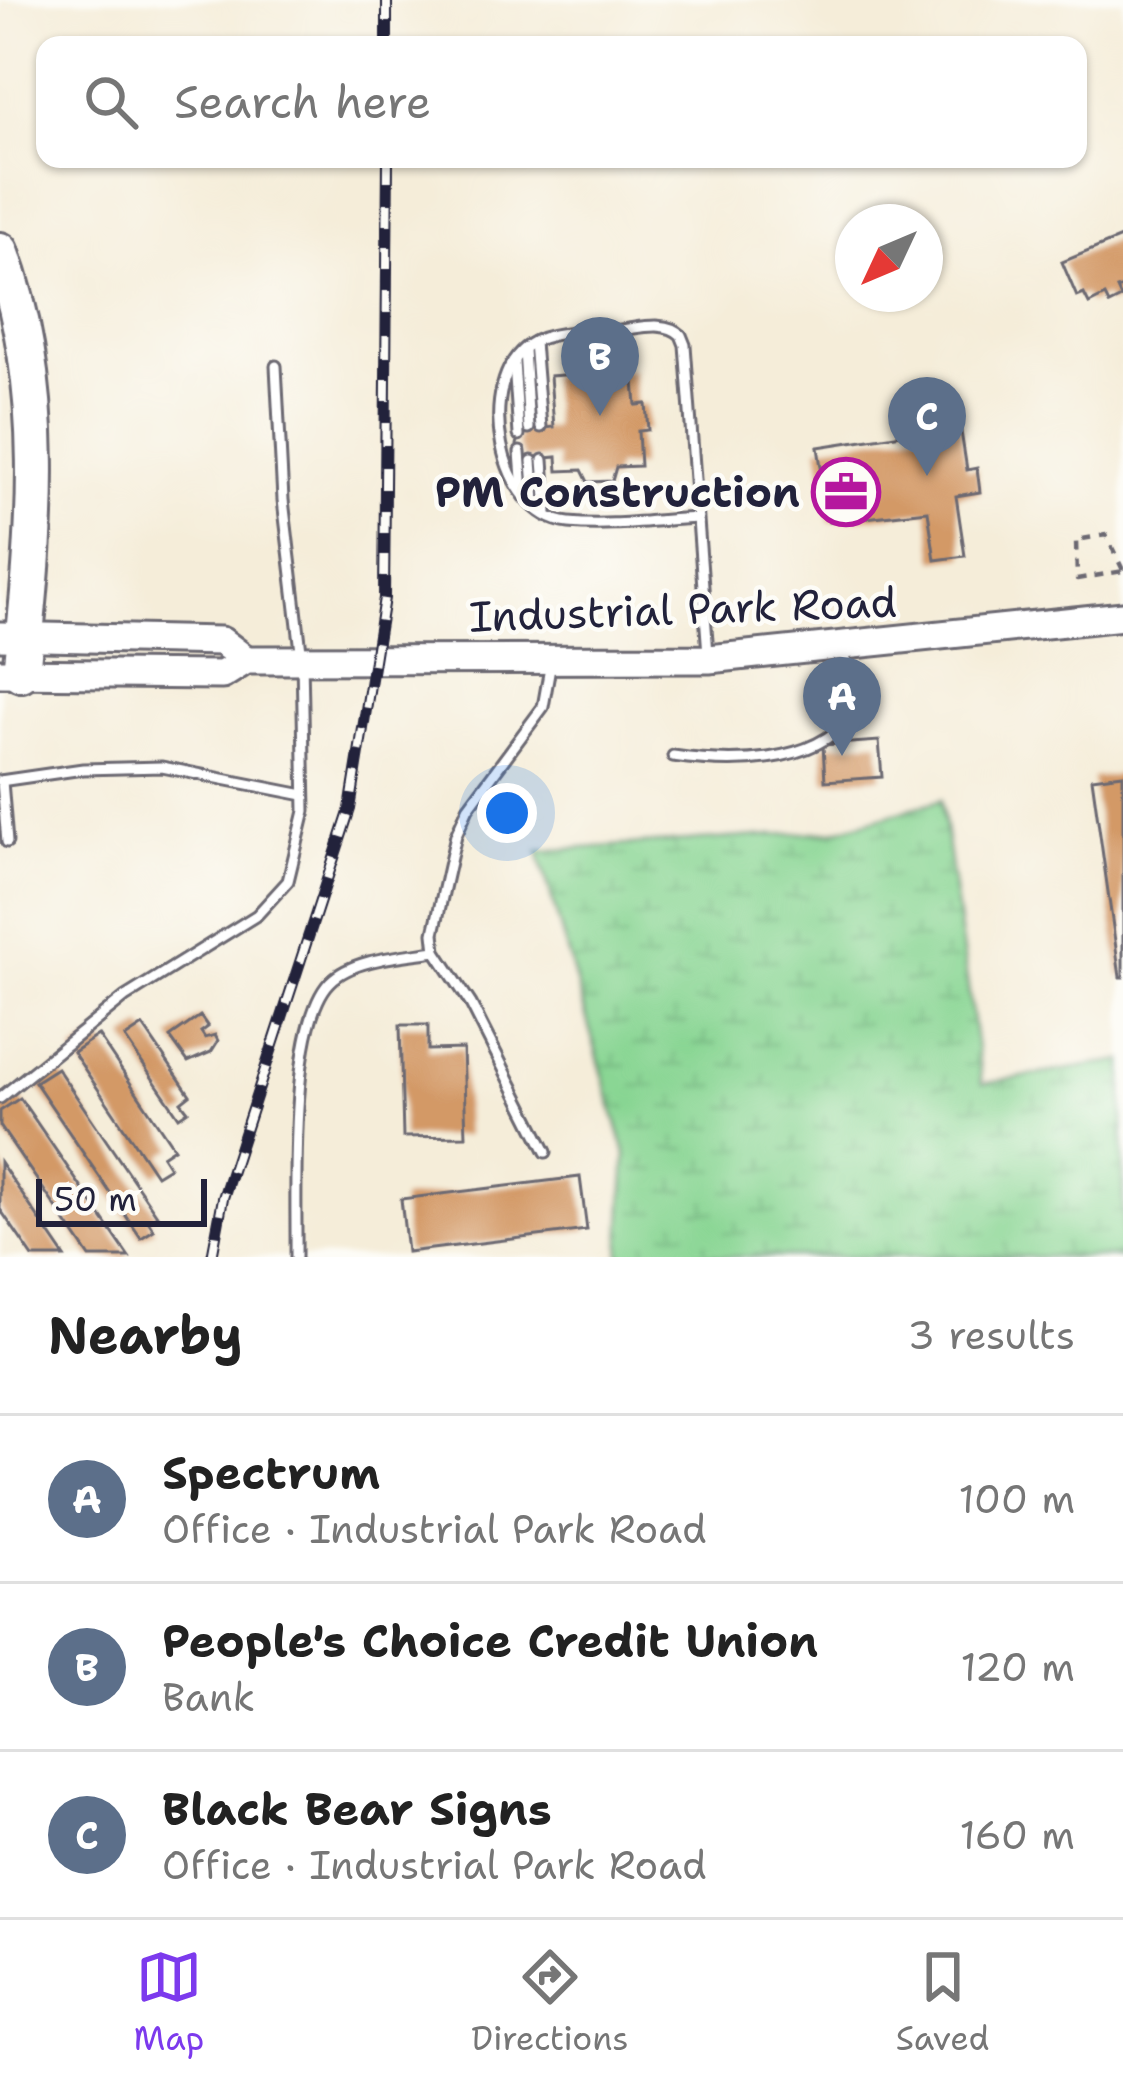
<!DOCTYPE html>
<meta charset="utf-8">
<style>
:root{--surface:#fff;--page:#f6f6f6;--text:#222;--muted:#767676;--line:#e0e0e0;--accent:#7c3aed}
body{margin:0;font-family:"Shantell Sans",sans-serif;background:var(--page);color:var(--text)}
.compass{position:absolute;left:835px;top:204px;width:108px;height:108px;border-radius:50%;background:var(--surface);box-shadow:0 3px 9px #0004;rotate:226deg}
.scale{position:absolute;left:36px;bottom:30px;width:171px;box-sizing:border-box;padding-left:12px;border:6px solid #22223b;border-top:0;font-size:33px;line-height:42px;white-space:nowrap;color:#22223b;-webkit-text-stroke:9px #fdfcf7;paint-order:stroke}
.you{position:absolute;left:507px;top:813px;width:42px;height:42px;margin:-30px;border:9px solid #fff;border-radius:50%;background:#1a73e8;box-shadow:0 0 0 18px #1a73e833}
.badge{display:grid;place-items:center;width:78px;height:78px;border-radius:50%;background:var(--accent);color:#fff;font-size:39px;font-weight:700}
.pin{position:absolute;translate:-50% -99px;filter:drop-shadow(0 3px 6px #0008)}
.pin::after{content:'';position:absolute;top:63px;width:42px;height:36px;background:inherit;clip-path:polygon(0 0,100% 0,50% 100%)}
.list{margin:0;padding:0;list-style:none}
h2{display:flex;justify-content:space-between;align-items:center;height:156px;margin:0;padding:0 48px;font-size:51px}
h2 small{font-size:39px;font-weight:400;color:var(--muted)}
.list li{display:grid;grid-template-columns:78px 1fr auto;gap:36px;align-items:center;box-sizing:border-box;height:168px;padding:0 48px;border-top:3px solid var(--line)}
.list b{display:block;font-size:45px;white-space:nowrap}
.list p{margin:0;font-size:39px;white-space:nowrap;color:var(--muted)}
.list em{font-size:39px;font-style:normal;color:var(--muted)}
.icon{flex:none;width:66px;height:66px;fill:none;stroke:currentColor;stroke-width:2;stroke-linecap:round;stroke-linejoin:round}
.map{position:relative;flex:none;width:1123px;height:1257px;overflow:hidden}
.search{position:absolute;background:var(--surface);box-shadow:0 3px 9px #0004;left:36px;right:36px;top:36px;height:132px;display:flex;align-items:center;gap:30px;box-sizing:border-box;padding:0 42px;border-radius:24px;color:var(--muted);font-size:45px}
.sheet{height:660px;background:var(--surface)}
nav{display:flex;justify-content:space-around;align-items:center;box-sizing:border-box;height:168px;border-top:3px solid var(--line);background:var(--surface);font-size:33px;color:var(--muted)}
nav a{display:grid;justify-items:center;gap:6px}
nav .on{color:var(--accent)}
.map>svg:first-child{display:block}
</style>
<div class="map">
<svg width="1123" height="1257" viewBox="0 0 1123 1257">
<defs>
<pattern id="wetland-marsh" width="20" height="14" patternUnits="userSpaceOnUse" patternTransform="scale(3)"><rect width="20" height="14" fill="#88d593"/><path d="M1 5h8M5 5V1M11 12h8M15 12V8" fill="none" stroke="#75b780"/></pattern>
</defs>
<rect width="100%" height="100%" fill="#fdfcf7"/>
<filter id="ink" filterUnits="userSpaceOnUse"><feTurbulence type="fractalNoise" baseFrequency=".00833" numOctaves="2"/><feDisplacementMap in="SourceGraphic" scale="24" xChannelSelector="R" yChannelSelector="G"/><feConvolveMatrix kernelMatrix="1 2 1 2 8 2 1 2 1" color-interpolation-filters="sRGB"/></filter>
<filter id="wash" filterUnits="userSpaceOnUse"><feTurbulence type="fractalNoise" baseFrequency=".004" numOctaves="4" result="noise"/><feDisplacementMap in="SourceGraphic" scale="48" xChannelSelector="R" yChannelSelector="G"/><feGaussianBlur stdDeviation="2.7" result="paint"/><feColorMatrix in="noise" values="0 0 0 0 0 0 0 0 0 0 0 0 0 0 0 0 0 1.4 0 .05"/><feComposite in="paint" operator="in"/></filter>
<g filter="url(#wash)">
<rect width="100%" height="100%" fill="#f5edd9"/>
<path fill="url(#wetland-marsh)" stroke="#557c67" stroke-width="3" d="M 941,800 L 982,1084 L 1123,1060 L 1123,1257 L 620,1257 L 626,1154 L 538,851 L 833,831 Z"/>
<g id="blocks">
<g fill="#d39966">
<path d="M 1123,237 L 1123,287 L 1117,289 L 1121,298 L 1109,304 L 1105,296 L 1089,304 L 1084,294 L 1077,297 L 1062,262 Z"/>
<path d="M 633,370 L 636,405 L 646,404 L 648,430 L 638,431 L 640,466 L 616,467 L 612,481 L 588,482 L 582,470 L 558,471 L 557,457 L 525,460 L 517,445 L 520,431 L 554,427 L 550,376 Z"/>
<path d="M 960,425 L 967,470 L 977,468 L 980,492 L 956,496 L 965,556 L 935,560 L 928,511 L 829,522 L 818,447 Z"/>
<path d="M 879,741 L 882,777 L 825,781 L 823,745 Z"/>
<path d="M 1123,774 L 1123,977 L 1120,977 L 1092,778 Z"/>
<path d="M 200,1016 L 208,1027 L 201,1032 L 205,1038 L 215,1035 L 218,1041 L 211,1052 L 188,1062 L 170,1037 Z"/>
<path d="M 400,1025 L 428,1025 L 428,1050 L 463,1049 L 466,1136 L 403,1137 Z"/>
<path d="M 143,1026 L 190,1095 L 181,1102 L 188,1111 L 179,1117 L 125,1038 Z"/>
<path d="M 98,1035 L 174,1148 L 162,1156 L 169,1167 L 156,1175 L 73,1052 Z"/>
<path d="M 57,1068 L 157,1215 L 148,1221 L 154,1230 L 141,1238 L 35,1082 Z"/>
<path d="M 20,1098 L 129,1257 L 90,1257 L 0,1126 L 0,1111 Z"/>
<path d="M 0,1162 L 65,1257 L 33,1257 L 0,1209 Z"/>
<path d="M 580,1177 L 587,1230 L 407,1252 L 401,1199 Z"/>
</g>
</g>
</g>
<g filter="url(#ink)">
<use href="#blocks" fill-opacity="0" stroke="#6c6972" stroke-width="3"/>
<g fill="none" stroke-linecap="round" stroke-linejoin="round">
<g stroke="#6c6972" stroke-width="15">
<g id="lane">
<path d="M 534,342 L 541,427"/>
<path d="M 524,350 L 529,428"/>
<path d="M 514,362 L 519,435"/>
<path d="M 520,452 L 523,492"/>
<path d="M 543,460 L 547,512"/>
<path d="M 532,461 L 535,502"/>
<path d="M 697,518 C 656,520 610,527 569,523 C 497,515 474,381 530,344 C 553,329 593,332 620,330 C 640,328 666,320 681,335 L 685,345 L 708,654"/>
<path d="M 673,756 C 728,764 813,766 850,717 L 845,648"/>
<path d="M 0,781 L 83,769 L 162,767 L 304,795"/>
<path d="M 2,781 L 7,842"/>
<path d="M 0,1098 L 125,997 L 257,915 L 288,881 L 305,811 L 302,659 L 283,500 L 276,366"/>
<path d="M 546,1152 L 471,1004 L 436,951 L 434,933 L 456,835 L 468,808 L 543,707 L 551,662"/>
<path d="M 296,1257 C 297,1196 288,1025 330,982 C 353,958 405,956 436,951"/>
</g>
</g>
<g stroke="#6c6972" stroke-width="33">
<g id="secondary">
<path d="M 0,636 L 221,641 L 246,660"/>
<path d="M 0,673 L 222,675 L 246,660 L 709,659 L 1123,616"/>
</g>
</g>
<g stroke="#6c6972" stroke-width="42">
<path id="highway" d="M 0,251 C 50,386 36,533 21,673"/>
</g>
<path stroke="#6c6972" stroke-width="4.5" stroke-dasharray="9 9" stroke-linecap="butt" d="M 1123,570 L 1106,535 L 1076,540 L 1077,579 L 1123,571"/>
<use href="#lane" stroke="#fff" stroke-width="9"/>
<use href="#secondary" stroke="#fff" stroke-width="27"/>
<use href="#highway" stroke="#fff" stroke-width="36"/>
<g stroke="#22223b" stroke-width="12">
<g id="rail">
<path d="M 387,0 L 387,45"/>
<path d="M 212,1257 L 223,1198 L 350,809 L 384,598 L 388,159"/>
</g>
</g>
<use href="#rail" stroke="#fdfcf7" stroke-width="8" stroke-dasharray="22" stroke-linecap="butt"/>
</g>
</g>
<defs>
<g id="office-ring" transform="scale(3.45)"><circle r="9.5" fill="#fdfcf7" stroke="#b5179e" stroke-width="1.5"/><path d="M-6-3h4V-5.5h4V-3h4V5H-6ZM-1-4.5V-3h2v-1.5ZM-6 0V1H6V0Z" fill="#b5179e"/></g>
</defs>
<g fill-rule="evenodd">
<use href="#office-ring" x="846" y="492"/>
</g>
<g text-anchor="middle" dominant-baseline="central" stroke-width="9" stroke-linejoin="round" paint-order="stroke">
<g font-size="42" font-weight="bold" fill="#22223b" stroke="#fdfcf7" text-anchor="end">
<text x="800" y="492">PM Construction</text>
</g>
<g font-size="42" fill="#22223b" stroke="#fdfcf7">
<text transform="translate(683 609) rotate(-2)">Industrial Park Road</text>
</g>
</g>
</svg>
<svg class="compass" viewBox="-18 -18 36 36"><path d="M0-13l5 13h-10z" fill="#e53935"/><path d="M0 13l5-13h-10z" fill="#767676"/></svg>
<div class="scale">50 m</div>
<div class="you"></div>
<div class="pin badge" style="left:842px;top:756px;background:#5c6f8a">A</div>
<div class="pin badge" style="left:600px;top:416px;background:#5c6f8a">B</div>
<div class="pin badge" style="left:927px;top:476px;background:#5c6f8a">C</div>
<div class="search"><svg class="icon" aria-label="search" viewBox="0 0 24 24"><circle cx="10" cy="10" r="6"/><path d="M15 15l6 6"/></svg>Search here</div>
</div>
<section class="sheet">
<h2>Nearby<small>3 results</small></h2>
<ul class="list">
<li><span class="badge" style="background:#5c6f8a">A</span><div><b>Spectrum</b><p>Office · Industrial Park Road</p></div><em>100 m</em></li>
<li><span class="badge" style="background:#5c6f8a">B</span><div><b>People's Choice Credit Union</b><p>Bank</p></div><em>120 m</em></li>
<li><span class="badge" style="background:#5c6f8a">C</span><div><b>Black Bear Signs</b><p>Office · Industrial Park Road</p></div><em>160 m</em></li>
</ul>
</section>
<nav>
<a class="on"><svg class="icon" aria-label="map" viewBox="0 0 24 24"><path d="M3 6l6-2 6 2 6-2v14l-6 2-6-2-6 2zM9 4v14M15 6v14"/></svg>Map</a>
<a><svg class="icon" aria-label="directions" viewBox="0 0 24 24"><path d="M12 3l9 9-9 9-9-9zM9 14v-3h6M13 9l2 2-2 2"/></svg>Directions</a>
<a><svg class="icon" aria-label="saved" viewBox="0 0 24 24"><path d="M7 4h10v16l-5-4-5 4z"/></svg>Saved</a>
</nav>
